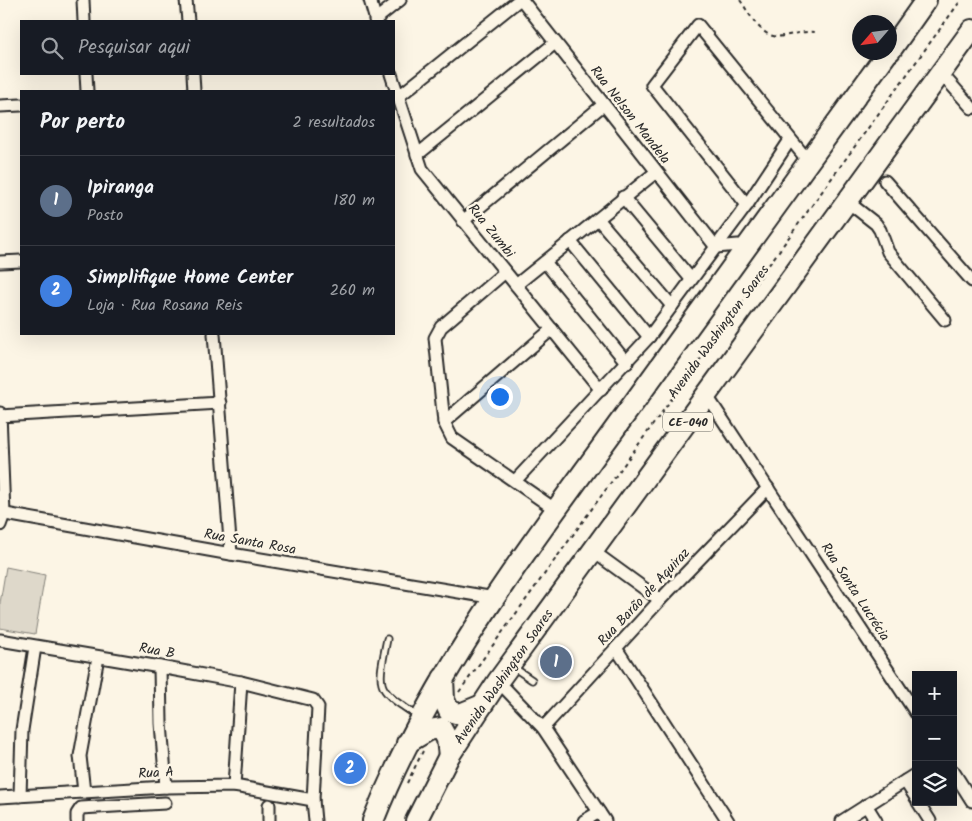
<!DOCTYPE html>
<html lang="pt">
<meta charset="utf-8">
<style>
:root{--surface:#171b24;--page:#242831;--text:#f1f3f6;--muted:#9ea1a6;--line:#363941;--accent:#d93025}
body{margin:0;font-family:Kalam,sans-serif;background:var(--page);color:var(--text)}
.controls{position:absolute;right:15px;bottom:15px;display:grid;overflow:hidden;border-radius:0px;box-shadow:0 5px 20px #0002}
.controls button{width:45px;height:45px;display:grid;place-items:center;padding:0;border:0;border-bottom:1px solid var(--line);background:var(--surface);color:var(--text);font:25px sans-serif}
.compass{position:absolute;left:852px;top:15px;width:45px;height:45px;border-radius:50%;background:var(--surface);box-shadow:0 5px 20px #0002;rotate:242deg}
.you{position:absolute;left:499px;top:396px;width:18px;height:18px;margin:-12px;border:4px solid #fff;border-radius:50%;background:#1a73e8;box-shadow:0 0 0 8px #1a73e833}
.badge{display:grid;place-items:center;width:32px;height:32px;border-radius:50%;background:var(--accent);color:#fff;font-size:16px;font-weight:700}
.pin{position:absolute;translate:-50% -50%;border:2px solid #fff;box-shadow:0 1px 5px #0006}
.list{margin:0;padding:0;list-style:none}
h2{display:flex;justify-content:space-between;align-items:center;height:65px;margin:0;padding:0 20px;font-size:21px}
h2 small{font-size:16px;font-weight:400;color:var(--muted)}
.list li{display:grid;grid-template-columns:32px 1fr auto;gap:15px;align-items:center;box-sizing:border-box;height:90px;padding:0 20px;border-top:1px solid var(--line)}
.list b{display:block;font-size:19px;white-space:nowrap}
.list p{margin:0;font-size:16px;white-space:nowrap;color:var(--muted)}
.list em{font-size:16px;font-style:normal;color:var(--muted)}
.icon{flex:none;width:28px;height:28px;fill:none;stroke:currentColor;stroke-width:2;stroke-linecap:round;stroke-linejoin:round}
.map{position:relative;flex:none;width:972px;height:821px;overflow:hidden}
.search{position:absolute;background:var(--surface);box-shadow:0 5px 20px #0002;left:20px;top:20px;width:375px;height:55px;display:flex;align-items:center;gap:12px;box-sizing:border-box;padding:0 18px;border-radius:0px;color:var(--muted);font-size:19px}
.panel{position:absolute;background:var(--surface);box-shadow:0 5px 20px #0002;left:20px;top:90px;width:375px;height:245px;border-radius:0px}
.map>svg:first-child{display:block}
</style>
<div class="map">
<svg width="972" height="821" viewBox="0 0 972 821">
<rect width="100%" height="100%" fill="#fcf5e5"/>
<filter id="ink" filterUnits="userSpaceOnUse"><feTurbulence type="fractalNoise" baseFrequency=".02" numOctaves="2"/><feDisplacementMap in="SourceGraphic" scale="10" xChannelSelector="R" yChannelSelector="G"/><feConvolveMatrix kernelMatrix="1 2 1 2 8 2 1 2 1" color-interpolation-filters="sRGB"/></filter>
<g filter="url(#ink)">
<path fill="#ded8ca" stroke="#84827a" d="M 6,567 L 45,575 L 35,634 L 0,628 L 0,603 Z"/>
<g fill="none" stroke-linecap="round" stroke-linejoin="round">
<g stroke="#2b2b2b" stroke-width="9">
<g id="service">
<path d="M 387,639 C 377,690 375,688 419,717"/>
<path d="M 513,667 L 532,680"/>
</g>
</g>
<g stroke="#2b2b2b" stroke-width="15">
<g id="minor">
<path d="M 83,0 L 84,21"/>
<path d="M 186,0 L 188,21"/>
<path d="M 370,0 L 376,21"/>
<path d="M 522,0 L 716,247 L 738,245 L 745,251"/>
<path d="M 375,20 L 400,0"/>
<path d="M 941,73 L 972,108"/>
<path d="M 86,74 L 87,91"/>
<path d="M 193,74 L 194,91"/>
<path d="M 391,74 L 422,169 L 601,390"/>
<path d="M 398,97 L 519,0"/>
<path d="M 0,106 L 21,105"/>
<path d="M 417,155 L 555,43"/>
<path d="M 885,181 L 972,281"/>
<path d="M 623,197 L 691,279"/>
<path d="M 848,202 L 876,224 L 880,230 L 888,252 L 945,320"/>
<path d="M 747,205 L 652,85 L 698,25 L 809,162"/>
<path d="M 598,219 L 672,306"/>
<path d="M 463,221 L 603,105"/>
<path d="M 570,241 L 649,337"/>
<path d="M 0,262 L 21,261"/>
<path d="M 545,262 L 627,363"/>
<path d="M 505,272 L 441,327 L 435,338 L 444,422 L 452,438 L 556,510"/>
<path d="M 516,285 L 656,172"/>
<path d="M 214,334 L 231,554"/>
<path d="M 707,396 L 916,713"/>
<path d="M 0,413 L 4,514 L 0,525"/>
<path d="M 0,416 L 220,403"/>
<path d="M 444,422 L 552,329"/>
<path d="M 515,481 L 649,337 L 747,205 L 790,140"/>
<path d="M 0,513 L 231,554 L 495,598"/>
<path d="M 594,552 L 660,600"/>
<path d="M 0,640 L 160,667 L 241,682 L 313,700 L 318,707 L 313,800 L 315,821"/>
<path d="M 616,648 L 728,821"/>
<path d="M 160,667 L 161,723 L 166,787"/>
<path d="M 498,681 L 543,728 L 605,821"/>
<path d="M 543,728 L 660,600 L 768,488"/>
<path d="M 953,771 L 972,801"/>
<path d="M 905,781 L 916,798"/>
<path d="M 234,786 L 241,682"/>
<path d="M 84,792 L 80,756 L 98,657"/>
<path d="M 20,796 L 22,730 L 35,647"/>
<path d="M 0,797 L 166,787 L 234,786 L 313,800"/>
<path d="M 918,802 L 930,821"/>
<path d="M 269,805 L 269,821"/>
<path d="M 866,805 L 876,821"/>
<path d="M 77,821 L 77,814 L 81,808 L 165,803"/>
<path d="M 584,821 L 599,812"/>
<path d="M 842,821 L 916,774"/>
</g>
</g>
<g stroke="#2b2b2b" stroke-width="24">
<g id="trunk">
<path d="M 890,51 L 926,0"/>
<path d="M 443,678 L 444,700 L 449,711 L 460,714 L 482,705"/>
<path d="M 407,743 L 429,730 L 441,728 L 447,739 L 449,756"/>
<path d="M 373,821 C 430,677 524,554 614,430 C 706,304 797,178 888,52"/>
<path d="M 416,821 L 449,756 L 498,681 L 972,30"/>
</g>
</g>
<g stroke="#2b2b2b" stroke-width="2" stroke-dasharray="4 4" stroke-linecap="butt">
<path d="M 740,0 C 750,14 762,41 783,36 C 794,34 804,31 815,32"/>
<path d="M 459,692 L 961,0"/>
<path d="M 407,783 L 423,751"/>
</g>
<use href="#service" stroke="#fcf5e5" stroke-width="5.5"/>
<use href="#minor" stroke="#fcf5e5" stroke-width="11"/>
<use href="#trunk" stroke="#fcf5e5" stroke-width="20"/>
</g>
</g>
<g text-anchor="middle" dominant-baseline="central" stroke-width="5" stroke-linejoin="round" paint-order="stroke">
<rect fill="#fcf5e5" stroke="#6a6863" stroke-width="1" x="663" y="412.5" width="50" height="19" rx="4"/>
<g font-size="12" font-weight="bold" fill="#2b2b2b">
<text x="688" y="422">CE-040</text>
</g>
<g font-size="14" fill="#2b2b2b" stroke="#fcf5e5">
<text transform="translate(630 115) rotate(52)">Rua Nelson Mandela</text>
<text transform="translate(491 231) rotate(51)">Rua Zumbi</text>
<text transform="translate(719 332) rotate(-54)">Avenida Washington Soares</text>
<text transform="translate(250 542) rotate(10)">Rua Santa Rosa</text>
<text transform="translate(855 592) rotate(57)">Rua Santa Lucrécia</text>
<text transform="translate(644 597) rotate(-47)">Rua Barão de Aquiraz</text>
<text transform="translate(157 651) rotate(10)">Rua B</text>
<text transform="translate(504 677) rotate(-55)">Avenida Washington Soares</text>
<text transform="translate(156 773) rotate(-3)">Rua A</text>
</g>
</g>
</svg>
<div class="controls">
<button>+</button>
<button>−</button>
<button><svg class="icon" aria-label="layers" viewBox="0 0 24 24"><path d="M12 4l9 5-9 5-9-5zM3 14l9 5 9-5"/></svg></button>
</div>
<svg class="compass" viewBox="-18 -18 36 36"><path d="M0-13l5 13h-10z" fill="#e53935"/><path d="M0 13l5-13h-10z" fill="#9ea1a6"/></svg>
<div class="you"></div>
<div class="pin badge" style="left:556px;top:662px;background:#5c6f8a">1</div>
<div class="pin badge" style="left:350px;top:768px;background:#3f7fe0">2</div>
<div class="search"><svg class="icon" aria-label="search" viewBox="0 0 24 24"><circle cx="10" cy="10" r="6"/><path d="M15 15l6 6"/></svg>Pesquisar aqui</div>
<section class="panel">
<h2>Por perto<small>2 resultados</small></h2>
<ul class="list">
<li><span class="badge" style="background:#5c6f8a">1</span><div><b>Ipiranga</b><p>Posto</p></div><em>180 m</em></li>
<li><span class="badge" style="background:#3f7fe0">2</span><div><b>Simplifique Home Center</b><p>Loja · Rua Rosana Reis</p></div><em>260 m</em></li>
</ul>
</section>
</div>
